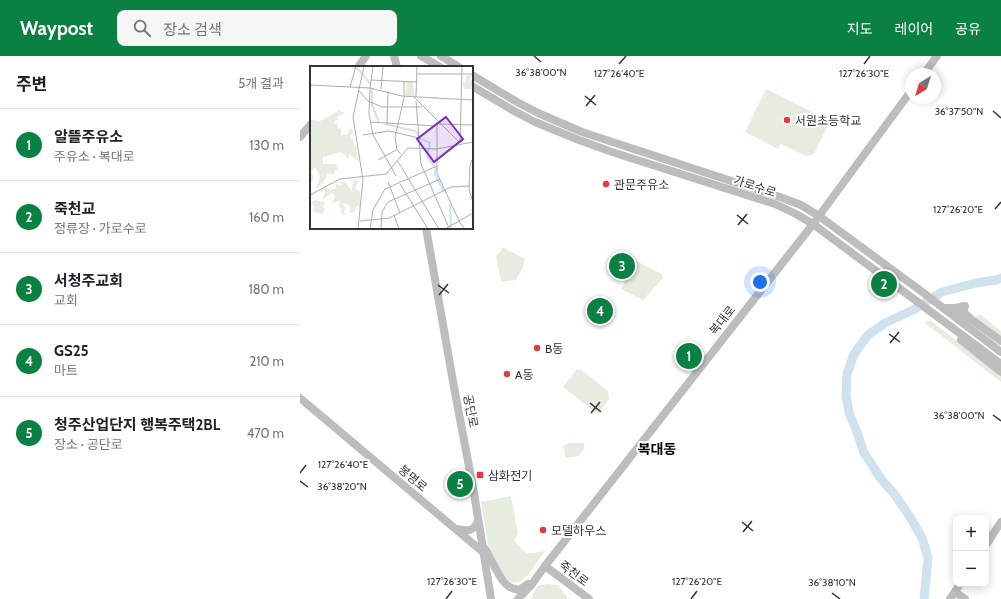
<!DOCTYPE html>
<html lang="ko">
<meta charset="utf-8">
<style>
:root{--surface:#fff;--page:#f6f6f6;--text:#202124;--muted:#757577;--line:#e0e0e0;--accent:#0b8043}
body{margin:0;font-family:Cabin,"Noto Sans KR",sans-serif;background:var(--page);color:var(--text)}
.controls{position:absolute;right:12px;bottom:12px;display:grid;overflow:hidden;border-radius:8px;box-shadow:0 2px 10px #0003}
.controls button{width:36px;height:36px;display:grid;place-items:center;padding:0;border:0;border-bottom:1px solid var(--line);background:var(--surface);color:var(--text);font:20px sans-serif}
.compass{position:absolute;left:605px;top:12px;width:36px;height:36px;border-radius:50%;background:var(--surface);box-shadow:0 2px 10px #0003;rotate:218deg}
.you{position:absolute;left:460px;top:226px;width:14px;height:14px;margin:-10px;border:3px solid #fff;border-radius:50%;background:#1a73e8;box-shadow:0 0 0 6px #1a73e833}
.badge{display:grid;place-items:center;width:26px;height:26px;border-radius:50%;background:var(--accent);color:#fff;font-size:13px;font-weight:700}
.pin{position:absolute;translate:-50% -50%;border:2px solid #fff;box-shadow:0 1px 4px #0006}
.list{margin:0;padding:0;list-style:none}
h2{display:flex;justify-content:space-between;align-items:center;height:52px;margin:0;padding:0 16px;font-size:17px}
h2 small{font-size:13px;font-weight:400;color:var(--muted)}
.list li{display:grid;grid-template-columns:26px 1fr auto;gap:12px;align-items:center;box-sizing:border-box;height:72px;padding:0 16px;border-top:1px solid var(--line)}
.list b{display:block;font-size:15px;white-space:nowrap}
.list p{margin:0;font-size:13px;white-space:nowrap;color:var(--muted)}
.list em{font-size:13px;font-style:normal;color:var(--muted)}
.icon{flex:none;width:22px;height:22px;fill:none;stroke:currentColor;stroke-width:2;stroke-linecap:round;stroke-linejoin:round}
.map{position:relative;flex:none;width:701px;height:543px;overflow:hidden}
header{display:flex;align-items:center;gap:24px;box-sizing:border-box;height:56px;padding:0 20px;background:var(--accent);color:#fff}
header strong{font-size:19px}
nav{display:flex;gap:22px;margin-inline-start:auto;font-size:14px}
.search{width:280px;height:36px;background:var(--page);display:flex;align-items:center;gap:10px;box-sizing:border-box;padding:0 14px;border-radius:8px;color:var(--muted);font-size:15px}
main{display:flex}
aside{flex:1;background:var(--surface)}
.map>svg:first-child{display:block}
</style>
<header>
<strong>Waypost</strong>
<div class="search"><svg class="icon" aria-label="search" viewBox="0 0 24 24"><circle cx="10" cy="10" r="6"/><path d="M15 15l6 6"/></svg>장소 검색</div>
<nav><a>지도</a><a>레이어</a><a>공유</a></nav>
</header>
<main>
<aside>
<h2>주변<small>5개 결과</small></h2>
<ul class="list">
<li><span class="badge">1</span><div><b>알뜰주유소</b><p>주유소 · 복대로</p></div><em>130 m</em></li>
<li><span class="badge">2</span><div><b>죽천교</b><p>정류장 · 가로수로</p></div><em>160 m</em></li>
<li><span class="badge">3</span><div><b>서청주교회</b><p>교회</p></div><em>180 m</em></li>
<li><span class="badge">4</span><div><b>GS25</b><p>마트</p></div><em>210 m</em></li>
<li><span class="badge">5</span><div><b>청주산업단지 행복주택2BL</b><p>장소 · 공단로</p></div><em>470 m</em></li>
</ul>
</aside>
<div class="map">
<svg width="701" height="543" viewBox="0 0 701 543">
<rect width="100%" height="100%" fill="#fff"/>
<g fill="#e6ecdf">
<path d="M 466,33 L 530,65 L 514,98 L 506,100 L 481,88 L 478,93 L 445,76 Z"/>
<path d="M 202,191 L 225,203 L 223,207 L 224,209 L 216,224 L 201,226 L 196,200 L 201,195 Z"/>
<path d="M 336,205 L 362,218 L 363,222 L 343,244 L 321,233 Z"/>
<path d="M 680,258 L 701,275 L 701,282 L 675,262 Z"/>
<path d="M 630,264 L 701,320 L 701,326 L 625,267 Z"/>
<path d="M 277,313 L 279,315 L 280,313 L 308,335 L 309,343 L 298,358 L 263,331 Z"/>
<path d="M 270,387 L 284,387 L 284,393 L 279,400 L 266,402 L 263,390 L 266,388 Z"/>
<path d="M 211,440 L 218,478 L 214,485 L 227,498 L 245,495 L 228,519 L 219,526 L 211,527 L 204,519 L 189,494 L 181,446 Z"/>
<path d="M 247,528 L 258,529 L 267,541 L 267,543 L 231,543 L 237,530 Z"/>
</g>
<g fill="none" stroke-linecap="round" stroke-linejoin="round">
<path stroke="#cfe2ee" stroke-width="9" d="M 624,543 L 628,502 L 622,482 L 610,461 L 595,439 L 581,423 L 564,397 L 557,376 L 549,357 L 546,339 L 547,318 L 554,298 L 568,279 L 585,267 L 613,254 L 642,236 L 676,227 L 696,224 L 701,222"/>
<g stroke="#bdbdbd" stroke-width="8">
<path d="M 94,0 L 97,11"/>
<path d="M 121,0 L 140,11"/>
<path d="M 141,0 L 159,11"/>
<path d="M 58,11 L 66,0"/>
<path d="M 624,18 L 637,0"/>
<path d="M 172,19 L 217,46 L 238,57 L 282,76 L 480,141 L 501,149 L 519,160 L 621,235 L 701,296"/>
<path d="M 172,30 L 214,55 L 235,66 L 279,84 L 312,96 L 475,148 L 496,158 L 513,168 L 701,308"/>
<path d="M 0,81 L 11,68"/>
<path d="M 126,172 L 154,331 L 174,437 L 191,543"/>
<path d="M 647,252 L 655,252 L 665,250 C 662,256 666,259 670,262"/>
<path d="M 654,256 L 672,264 L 701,285"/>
<path d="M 661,284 L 701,316"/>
<path d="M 0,342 L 184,497"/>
<path d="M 156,473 C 167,475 174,476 178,465"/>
<path d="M 686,489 L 701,466"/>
<path d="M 185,493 C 191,502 199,523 207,529 C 210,532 214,533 219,534 L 228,528"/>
<path d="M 245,510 L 289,543"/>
<path d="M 655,536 L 665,543"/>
<path d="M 218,543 L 232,528 L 245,510 L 513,168 L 611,35"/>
<path d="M 650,543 L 660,528"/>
</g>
</g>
<path fill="none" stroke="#333" stroke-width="1.5" d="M 234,0 L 241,6M 319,8 L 326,0M 564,8 L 570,0M 285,40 L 296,49M 286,50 L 295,39M 693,55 L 701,62M 695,153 L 701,146M 437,159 L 448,168M 438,169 L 447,158M 138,229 L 149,237M 139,239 L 148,228M 589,278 L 600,286M 590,287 L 599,276M 290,347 L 301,356M 291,357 L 300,346M 693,359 L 701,365M 0,417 L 6,409M 0,425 L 8,431M 442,466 L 453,475M 443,476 L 452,465M 532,537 L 540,543M 146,543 L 152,535M 391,543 L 397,535"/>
<g fill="#e63946" stroke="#fff" stroke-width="1.5">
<circle cx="487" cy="64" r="4"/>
<circle cx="306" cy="128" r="4"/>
<circle cx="237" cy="292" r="4"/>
<circle cx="207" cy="318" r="4"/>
<rect x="176" y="415" width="8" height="8" rx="2"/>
<circle cx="243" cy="474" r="4"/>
</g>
<g text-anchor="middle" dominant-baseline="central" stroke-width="4" stroke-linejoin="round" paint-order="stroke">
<g font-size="12" fill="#333" stroke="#fff" text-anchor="start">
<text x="495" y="64">서원초등학교</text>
<text x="314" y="128">관문주유소</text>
<text x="245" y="292">B동</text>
<text x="215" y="318">A동</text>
<text x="188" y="419">삼화전기</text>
<text x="251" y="474">모델하우스</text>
</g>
<g font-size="12" fill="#333" stroke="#fff">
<text transform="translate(455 130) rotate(18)">가로수로</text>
<text transform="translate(422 264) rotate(-52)">복대로</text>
<text transform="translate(171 355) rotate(79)">공단로</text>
<text transform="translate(113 422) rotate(40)">봉명로</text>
<text transform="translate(274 517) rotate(37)">죽천로</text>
</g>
<g font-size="14" font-weight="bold" fill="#000" stroke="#fff">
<text x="357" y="393">복대동</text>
</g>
</g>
<g transform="translate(10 10)">
<rect width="163" height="163" fill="#fff"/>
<path d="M 162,9 L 159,13 L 163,14 L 163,18 L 160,18 L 163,18 L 163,23 L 155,23 L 152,17 L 155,17 L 156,10 ZM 97,16 L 103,16 L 105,30 L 95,30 ZM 27,44 L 35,47 L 27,51 L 28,55 L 26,54 L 24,58 L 27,57 L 28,63 L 31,62 L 31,70 L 37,68 L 41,62 L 43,66 L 40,71 L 45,78 L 43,81 L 46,80 L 48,95 L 39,88 L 39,93 L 31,86 L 13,91 L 13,98 L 26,98 L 30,107 L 26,103 L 23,109 L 16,107 L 17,111 L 12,117 L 14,117 L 6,123 L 10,110 L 5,101 L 1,106 L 4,112 L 0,118 L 0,53 L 10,55 L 27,46 ZM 43,114 L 49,115 L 45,122 L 50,126 L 50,142 L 47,139 L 45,146 L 40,147 L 40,139 L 39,141 L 39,139 L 32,136 L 36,144 L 33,146 L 37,149 L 33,149 L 30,145 L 32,143 L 29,142 L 31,140 L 28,140 L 31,134 L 22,137 L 25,130 L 22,127 L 12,134 L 15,126 L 13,124 L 12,127 L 10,124 L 15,121 L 20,124 L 26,122 L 26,118 L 32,119 L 29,116 L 35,116 L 42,125 ZM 5,134 L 14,136 L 15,140 L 12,139 L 15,144 L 12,148 L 3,145 L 5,141 L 0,137 Z" fill="#e6ecdf"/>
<path fill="none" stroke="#cfe2ee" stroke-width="2" d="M 42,0 L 50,5 L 60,18M 62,22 L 62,39 L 69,56M 75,58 L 105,65 L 111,73 L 120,77 L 117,91 L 126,102 L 125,108 L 134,126M 140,138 L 141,163"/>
<path fill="none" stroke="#adadad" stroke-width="1" d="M 63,0 L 60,22 L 92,30 L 126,32M 107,8 L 163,8M 61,14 L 107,16M 0,19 L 60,22M 40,21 L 46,0M 60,22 L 59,48 L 63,69 L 86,110M 71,23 L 73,0M 49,25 L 58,35 L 72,41 L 112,41M 104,31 L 150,77 L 152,0M 106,31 L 107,0M 125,32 L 163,34M 106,35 L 111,98 L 139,162M 60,56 L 126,60M 127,56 L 127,107 L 150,157 L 155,163M 77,58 L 78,25M 129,58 L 163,59M 53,69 L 79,65 L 109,72M 91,88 L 87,84 L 85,71 L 94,32 L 94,16M 163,92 L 160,99 L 159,124 L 163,136M 68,94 L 86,84M 87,94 L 129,163M 78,116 L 90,147M 90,118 L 118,163M 0,129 L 30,113 L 76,108 L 98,82 L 127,83 L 163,76M 84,149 L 89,163M 50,155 L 79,152 L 141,121 L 159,120M 48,163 L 53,114 L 43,51 L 54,0M 60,163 L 63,144 L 75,123 L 127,100M 71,163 L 72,146 L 78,136 L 130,113M 135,163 L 163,147"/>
<path fill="#7b2cbf" fill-opacity="0.15" stroke="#7b2cbf" stroke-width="2" d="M 136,51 L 153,73 L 124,96 L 107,73 Z"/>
<rect width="163" height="163" fill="none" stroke="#333" stroke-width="2"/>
</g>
<g font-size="10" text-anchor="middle" fill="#333" stroke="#fff" stroke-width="4" stroke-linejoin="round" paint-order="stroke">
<text x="241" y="20">36°38'00"N</text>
<text x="319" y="21">127°26'40"E</text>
<text x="564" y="21">127°26'30"E</text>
<text x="659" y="59">36°37'50"N</text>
<text x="658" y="157">127°26'20"E</text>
<text x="659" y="363">36°38'00"N</text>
<text x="43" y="412">127°26'40"E</text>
<text x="42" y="434">36°38'20"N</text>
<text x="152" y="529">127°26'30"E</text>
<text x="397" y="529">127°26'20"E</text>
<text x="532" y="530">36°38'10"N</text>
</g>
</svg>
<div class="controls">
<button>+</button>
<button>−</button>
</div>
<svg class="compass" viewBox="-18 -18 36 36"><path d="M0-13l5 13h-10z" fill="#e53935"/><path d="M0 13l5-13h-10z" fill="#757577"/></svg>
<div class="you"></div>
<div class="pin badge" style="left:389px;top:300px">1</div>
<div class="pin badge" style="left:584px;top:228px">2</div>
<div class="pin badge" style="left:322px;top:210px">3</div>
<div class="pin badge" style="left:300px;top:255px">4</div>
<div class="pin badge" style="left:160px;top:428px">5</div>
</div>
</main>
